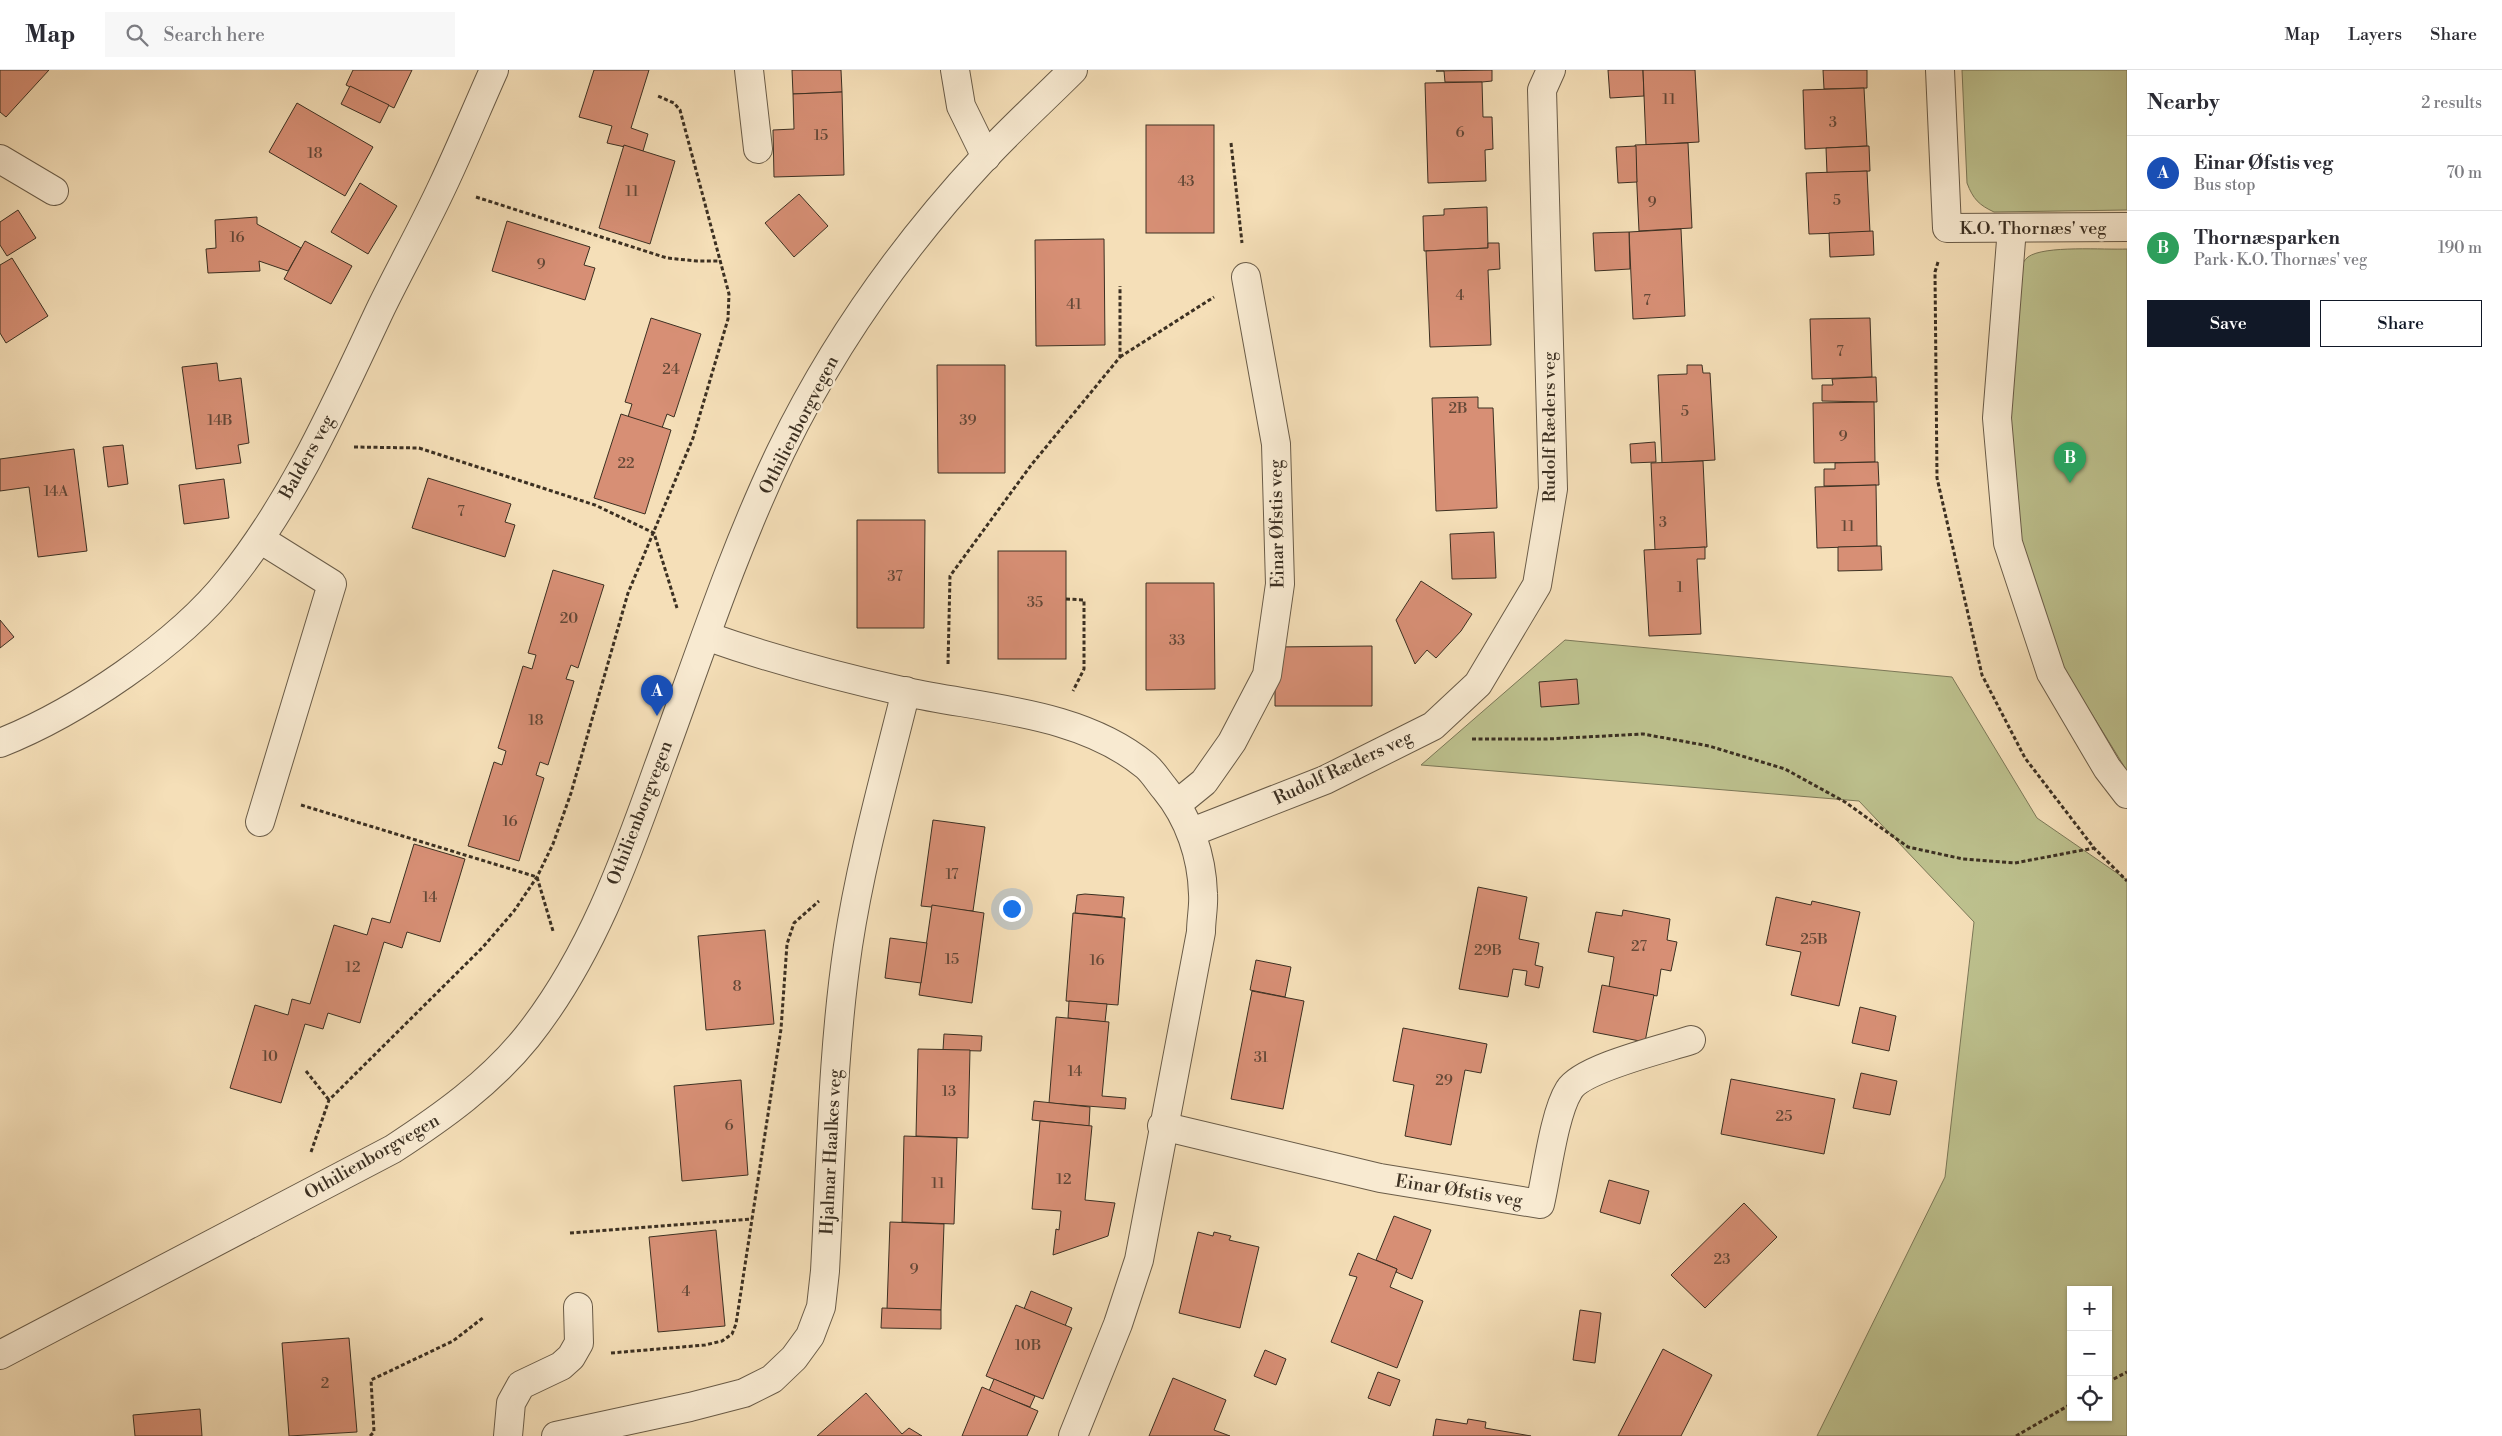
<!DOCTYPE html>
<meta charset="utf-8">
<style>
:root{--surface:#fff;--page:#f7f7f7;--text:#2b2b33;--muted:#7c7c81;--line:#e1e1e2;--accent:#111827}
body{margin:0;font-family:"Libre Bodoni",serif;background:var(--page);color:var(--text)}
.controls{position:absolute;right:15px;bottom:15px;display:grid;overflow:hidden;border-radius:0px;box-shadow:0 1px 4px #0004}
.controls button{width:45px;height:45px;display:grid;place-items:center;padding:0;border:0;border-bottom:1px solid var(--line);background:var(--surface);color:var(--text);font:25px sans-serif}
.you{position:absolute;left:1011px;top:838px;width:18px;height:18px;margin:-12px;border:4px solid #fff;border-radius:50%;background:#1a73e8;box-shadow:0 0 0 8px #1a73e833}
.badge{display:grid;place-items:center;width:32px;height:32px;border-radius:50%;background:var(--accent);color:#fff;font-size:16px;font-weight:700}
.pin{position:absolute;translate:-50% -41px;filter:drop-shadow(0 1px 2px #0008)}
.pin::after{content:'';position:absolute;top:26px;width:18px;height:15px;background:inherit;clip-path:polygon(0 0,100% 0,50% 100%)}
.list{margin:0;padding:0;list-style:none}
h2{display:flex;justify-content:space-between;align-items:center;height:65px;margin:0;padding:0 20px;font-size:21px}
h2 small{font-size:16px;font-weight:400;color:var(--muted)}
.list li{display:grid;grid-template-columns:32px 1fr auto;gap:15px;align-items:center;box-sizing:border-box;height:75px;padding:0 20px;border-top:1px solid var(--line)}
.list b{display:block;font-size:19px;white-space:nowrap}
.list p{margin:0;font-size:16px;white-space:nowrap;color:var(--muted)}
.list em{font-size:16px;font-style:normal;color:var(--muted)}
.actions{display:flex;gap:10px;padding:15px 20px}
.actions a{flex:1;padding:11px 0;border:1px solid var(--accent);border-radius:0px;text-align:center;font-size:18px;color:var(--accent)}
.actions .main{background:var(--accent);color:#fff}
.icon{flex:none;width:28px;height:28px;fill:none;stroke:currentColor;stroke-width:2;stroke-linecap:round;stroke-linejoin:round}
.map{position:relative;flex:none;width:2127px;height:1366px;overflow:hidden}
header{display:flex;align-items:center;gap:30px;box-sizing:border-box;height:70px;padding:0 25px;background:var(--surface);border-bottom:1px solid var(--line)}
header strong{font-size:24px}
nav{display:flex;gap:28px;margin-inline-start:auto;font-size:18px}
.search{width:350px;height:45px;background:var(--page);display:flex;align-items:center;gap:12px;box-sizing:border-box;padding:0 18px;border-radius:0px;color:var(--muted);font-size:19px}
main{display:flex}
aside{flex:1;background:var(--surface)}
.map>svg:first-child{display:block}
</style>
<header>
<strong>Map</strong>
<div class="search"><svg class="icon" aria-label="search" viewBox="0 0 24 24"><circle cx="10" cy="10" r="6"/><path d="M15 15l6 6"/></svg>Search here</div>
<nav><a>Map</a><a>Layers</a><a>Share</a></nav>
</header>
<main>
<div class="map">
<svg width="2127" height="1366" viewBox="0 0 2127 1366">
<rect width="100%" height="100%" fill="#f5dfb8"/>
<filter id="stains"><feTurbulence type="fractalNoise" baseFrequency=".004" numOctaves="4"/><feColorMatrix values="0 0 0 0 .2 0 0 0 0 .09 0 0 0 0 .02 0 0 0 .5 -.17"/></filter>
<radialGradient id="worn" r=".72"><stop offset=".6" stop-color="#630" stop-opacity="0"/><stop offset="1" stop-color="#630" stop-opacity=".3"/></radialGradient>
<g fill="#bdc18e" stroke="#7c7858" fill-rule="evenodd">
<path d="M 1962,0 L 2127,0 L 2127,140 L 1994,142 C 1979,135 1973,129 1967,113 Z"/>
<path d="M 2127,179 L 2127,701 L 2056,586 L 2025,499 L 2009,379 L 2009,298 L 2019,199 C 2022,195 2024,190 2028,187 C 2044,175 2105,180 2127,179 Z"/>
<path d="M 1565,570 L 1952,607 L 2037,748 L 2127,810 L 2127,1366 L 1817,1366 L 1945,1107 L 1974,852 L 1859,731 L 1421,695 ZM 2071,1220 L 2108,1220 L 2108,1347 L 2071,1347 Z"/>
</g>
<g fill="#d78f75" stroke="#3c3022">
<path d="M 0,0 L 49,0 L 6,47 L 0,42 Z"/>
<path d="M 353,0 L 412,0 L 394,38 L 346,15 Z"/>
<path d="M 594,0 L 649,0 L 631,58 L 648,64 L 643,81 L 607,73 L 612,56 L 579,47 Z"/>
<path d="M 792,0 L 841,0 L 842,22 L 793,24 Z"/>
<path d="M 1492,0 L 1492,11 L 1482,12 L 1445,12 L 1444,1 L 1436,1 Z"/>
<path d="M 1608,0 L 1643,0 L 1644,26 L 1610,28 Z"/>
<path d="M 1643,0 L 1695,0 L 1699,72 L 1646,75 Z"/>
<path d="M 1823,0 L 1867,0 L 1867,18 L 1824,19 Z"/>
<path d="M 1482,12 L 1483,47 L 1492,47 L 1493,79 L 1485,80 L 1486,111 L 1428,113 L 1425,13 Z"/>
<path d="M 350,16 L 389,35 L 380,53 L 341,34 Z"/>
<path d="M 1864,18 L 1867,76 L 1805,79 L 1803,20 Z"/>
<path d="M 842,22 L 844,105 L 774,107 L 773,60 L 794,59 L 793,24 Z"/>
<path d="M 297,33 L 373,77 L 345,126 L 269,82 Z"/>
<rect x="1146" y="55" width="68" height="108"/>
<path d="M 1688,73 L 1692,158 L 1639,161 L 1635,75 Z"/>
<path d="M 624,75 L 675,91 L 650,174 L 599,158 Z"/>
<path d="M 1636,76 L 1637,112 L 1618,113 L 1616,77 Z"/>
<path d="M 1869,76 L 1870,101 L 1827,103 L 1826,78 Z"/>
<path d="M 1867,101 L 1870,162 L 1809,164 L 1806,103 Z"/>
<path d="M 360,113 L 397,136 L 368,184 L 331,162 Z"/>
<path d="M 799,124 L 828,156 L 794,187 L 765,153 Z"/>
<path d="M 1487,137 L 1488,178 L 1424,181 L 1423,146 L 1444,145 L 1444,139 Z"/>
<path d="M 18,140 L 36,168 L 7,186 L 0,175 L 0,152 Z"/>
<path d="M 257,147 L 257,154 L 301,178 L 288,201 L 259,191 L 260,201 L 208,203 L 206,179 L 216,178 L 215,150 Z"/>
<path d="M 507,151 L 590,177 L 584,195 L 595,198 L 585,230 L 492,201 Z"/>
<path d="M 1681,159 L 1685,246 L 1633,249 L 1629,162 Z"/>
<path d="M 1873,161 L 1874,185 L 1830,187 L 1829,163 Z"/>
<path d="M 1629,162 L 1630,199 L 1595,201 L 1593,163 Z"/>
<path d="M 1104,169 L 1105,275 L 1036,276 L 1035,170 Z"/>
<path d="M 305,171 L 352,196 L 331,234 L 284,209 Z"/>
<path d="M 1488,173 L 1499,173 L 1500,199 L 1488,200 L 1491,275 L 1430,277 L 1426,181 L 1488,178 Z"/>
<path d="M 12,188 L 48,246 L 6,273 L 0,263 L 0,195 Z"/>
<path d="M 651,248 L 701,264 L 674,347 L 667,344 L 662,358 L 628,347 L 632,334 L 625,332 Z"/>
<path d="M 1870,248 L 1872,307 L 1812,309 L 1810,249 Z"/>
<path d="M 217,293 L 219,311 L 241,308 L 249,373 L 238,375 L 241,393 L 196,399 L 182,297 Z"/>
<path d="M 937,295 L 1005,295 L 1005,403 L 938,403 Z"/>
<path d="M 1687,295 L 1702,295 L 1703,303 L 1710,303 L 1715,390 L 1662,393 L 1658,305 L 1687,304 Z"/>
<path d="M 1876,307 L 1877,332 L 1822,331 L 1822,315 L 1833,315 L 1832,309 Z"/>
<path d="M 1478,327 L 1478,338 L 1493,338 L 1497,438 L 1436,441 L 1432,328 Z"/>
<path d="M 1874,332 L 1875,392 L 1814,393 L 1813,333 Z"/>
<path d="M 621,344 L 671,360 L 645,444 L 594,428 Z"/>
<path d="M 1655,372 L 1656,392 L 1631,393 L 1630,374 Z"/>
<path d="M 123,375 L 128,414 L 108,417 L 103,377 Z"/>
<path d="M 74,379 L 87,481 L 38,487 L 29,417 L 0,421 L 0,389 Z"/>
<path d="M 1703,391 L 1707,477 L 1655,480 L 1651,393 Z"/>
<path d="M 1878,392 L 1879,415 L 1824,416 L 1824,399 L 1835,399 L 1835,393 Z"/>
<path d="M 428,408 L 511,434 L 505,452 L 515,455 L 505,487 L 412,458 Z"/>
<path d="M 224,409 L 229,448 L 184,454 L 179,415 Z"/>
<path d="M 1876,415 L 1877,476 L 1817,478 L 1815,417 Z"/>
<path d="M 857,450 L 925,450 L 924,558 L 857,558 Z"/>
<path d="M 1494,462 L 1496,508 L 1452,509 L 1450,464 Z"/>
<path d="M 1877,476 L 1881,476 L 1882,500 L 1838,501 L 1838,477 Z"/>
<path d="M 1705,477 L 1705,489 L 1697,489 L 1701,564 L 1649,566 L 1644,480 Z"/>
<rect x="998" y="481" width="68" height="108"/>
<path d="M 553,500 L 604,515 L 578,598 L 571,595 L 566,609 L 574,611 L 548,695 L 540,692 L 536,705 L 544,708 L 519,791 L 468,776 L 494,692 L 502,695 L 506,681 L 498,678 L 523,596 L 532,599 L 536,585 L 528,583 Z"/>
<path d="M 1421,511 L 1472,544 L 1461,561 L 1436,588 L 1427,580 L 1415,594 L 1396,550 Z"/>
<path d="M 1146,513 L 1214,513 L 1215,619 L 1146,620 Z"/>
<path d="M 0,550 L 14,567 L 0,578 Z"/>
<path d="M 1372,576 L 1372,636 L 1275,636 L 1275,577 Z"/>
<path d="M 1577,609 L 1579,634 L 1541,637 L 1539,612 Z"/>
<path d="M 933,750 L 985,757 L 973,841 L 921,836 Z"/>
<path d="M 414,774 L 465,789 L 440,872 L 407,862 L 402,878 L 384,872 L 360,953 L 328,943 L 323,959 L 305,954 L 281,1033 L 230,1018 L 255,935 L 288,945 L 292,929 L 310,934 L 334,855 L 367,865 L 372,848 L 390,853 Z"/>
<path d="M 1478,817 L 1527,827 L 1519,869 L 1539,873 L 1535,895 L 1543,897 L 1539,918 L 1525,915 L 1527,901 L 1513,899 L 1508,927 L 1459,919 Z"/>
<path d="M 1085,824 L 1124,827 L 1122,847 L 1075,843 L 1077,825 Z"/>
<path d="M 1776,827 L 1811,835 L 1812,831 L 1860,842 L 1839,936 L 1791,925 L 1801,882 L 1766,875 Z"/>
<path d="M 932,835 L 984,843 L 972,933 L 919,925 Z"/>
<path d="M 1623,840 L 1670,849 L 1667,870 L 1677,872 L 1671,901 L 1661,899 L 1657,926 L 1609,917 L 1614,887 L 1588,882 L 1596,842 L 1622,846 Z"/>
<path d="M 1073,843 L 1125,848 L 1118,935 L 1066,931 Z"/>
<path d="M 765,860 L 774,954 L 706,960 L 698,866 Z"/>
<path d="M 890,868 L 927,873 L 921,913 L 885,908 Z"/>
<path d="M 1256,890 L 1291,897 L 1285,927 L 1250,920 Z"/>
<path d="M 1602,915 L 1654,925 L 1645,972 L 1593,962 Z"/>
<path d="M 1252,921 L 1304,931 L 1283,1039 L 1231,1029 Z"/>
<path d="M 1069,931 L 1107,934 L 1105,952 L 1068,948 Z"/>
<path d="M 1860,937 L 1896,946 L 1889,981 L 1852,973 Z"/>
<path d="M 1056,947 L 1109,952 L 1102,1026 L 1126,1028 L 1125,1039 L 1049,1033 Z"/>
<path d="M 1403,958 L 1487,974 L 1481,1003 L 1465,1000 L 1451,1075 L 1405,1066 L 1414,1015 L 1393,1011 Z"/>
<path d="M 944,964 L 982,966 L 981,981 L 943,980 Z"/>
<path d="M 918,979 L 970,980 L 968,1068 L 916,1066 Z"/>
<path d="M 1861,1003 L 1897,1011 L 1890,1045 L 1853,1038 Z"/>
<path d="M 1731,1009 L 1835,1029 L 1824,1084 L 1721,1064 Z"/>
<path d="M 741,1010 L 748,1105 L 682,1111 L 674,1016 Z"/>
<path d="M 1034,1031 L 1090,1037 L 1089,1056 L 1032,1050 Z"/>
<path d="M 1040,1051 L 1092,1056 L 1085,1130 L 1115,1133 L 1108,1166 L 1053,1185 L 1056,1159 L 1059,1160 L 1061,1141 L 1032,1139 Z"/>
<path d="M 904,1066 L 957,1068 L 954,1154 L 902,1152 Z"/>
<path d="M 1609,1110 L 1649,1121 L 1640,1154 L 1600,1142 Z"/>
<path d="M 1744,1133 L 1777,1167 L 1705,1238 L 1671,1205 Z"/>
<path d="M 1394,1146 L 1431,1160 L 1412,1209 L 1396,1202 L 1397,1199 L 1376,1190 Z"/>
<path d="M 890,1152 L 944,1154 L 941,1240 L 887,1239 Z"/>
<path d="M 716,1160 L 725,1256 L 658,1262 L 649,1167 Z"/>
<path d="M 1198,1162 L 1213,1166 L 1214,1162 L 1231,1166 L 1229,1170 L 1259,1177 L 1240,1258 L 1179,1243 Z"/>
<path d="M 1358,1183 L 1397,1199 L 1390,1217 L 1423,1231 L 1397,1298 L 1331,1272 L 1357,1207 L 1349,1205 Z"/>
<path d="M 1031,1221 L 1072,1238 L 1065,1256 L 1024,1239 Z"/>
<path d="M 1016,1235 L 1072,1258 L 1043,1329 L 986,1306 Z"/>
<path d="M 882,1238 L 941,1240 L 941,1259 L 881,1258 Z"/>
<path d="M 1580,1240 L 1601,1243 L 1595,1293 L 1573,1290 Z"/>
<path d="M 349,1268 L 357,1362 L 289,1366 L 282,1273 Z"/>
<path d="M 1663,1279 L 1712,1305 L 1681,1366 L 1618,1366 Z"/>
<path d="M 1265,1280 L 1286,1289 L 1276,1315 L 1254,1306 Z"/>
<path d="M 1378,1302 L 1400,1310 L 1390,1336 L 1368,1328 Z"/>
<path d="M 1173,1308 L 1226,1330 L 1214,1360 L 1230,1366 L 1149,1366 Z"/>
<path d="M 994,1309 L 1035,1326 L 1030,1337 L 989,1321 Z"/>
<path d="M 982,1317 L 1038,1341 L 1027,1366 L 962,1366 Z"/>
<path d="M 866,1323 L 902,1364 L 909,1358 L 922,1366 L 817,1366 Z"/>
<path d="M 200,1339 L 202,1366 L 135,1366 L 133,1345 Z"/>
<path d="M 1436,1349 L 1467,1354 L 1468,1349 L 1486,1352 L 1485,1358 L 1531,1366 L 1433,1366 Z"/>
</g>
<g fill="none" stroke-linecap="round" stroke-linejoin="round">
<g stroke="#6a5c48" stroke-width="30">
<g id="minor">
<path d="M 749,0 L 758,79"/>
<path d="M 955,0 L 961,36 L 986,87"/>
<path d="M 1940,0 L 1947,158 L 2127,157"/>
<path d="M 0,89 L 54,121"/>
<path d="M 2012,158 L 1997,348 L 2008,473 L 2051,603 L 2107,698 L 2127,724"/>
<path d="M 706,566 C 771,589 839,607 906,622 C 985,639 1081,642 1146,696 C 1153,702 1159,712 1165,719 C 1189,748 1202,786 1203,824 C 1204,836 1201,849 1201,862 L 1139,1190 L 1118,1254 L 1073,1366"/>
<path d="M 0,673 C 76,643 179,574 230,509 C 295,428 337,331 381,238 C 401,197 424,156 443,115 C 461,77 477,38 494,0"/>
<path d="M 1177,734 L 1204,712 L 1232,672 L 1267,605 L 1280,514 L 1276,374 L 1246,207"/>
<path d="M 260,752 L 332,514 L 260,469"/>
<path d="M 1192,762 L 1325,710 L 1433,656 L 1478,614 L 1537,515 L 1553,419 L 1542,20 L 1551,0"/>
<path d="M 1162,1056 L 1380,1108 L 1540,1134 C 1547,1104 1554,1044 1569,1020 C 1582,998 1664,979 1691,970"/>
<path d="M 0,1285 L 393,1079 C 442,1047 490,1013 527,967 C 590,888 625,791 658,698 C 697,592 732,483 781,381 C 833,274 904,174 985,87 C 1013,57 1044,29 1073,0"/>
<path d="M 508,1366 L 511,1333 L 521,1315 L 561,1296 L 571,1287 L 579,1273 L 578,1237"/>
<path d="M 556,1366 L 690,1337 L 744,1323 L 772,1309 L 794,1288 L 810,1266 L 821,1237 L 825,1201 C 831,1093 832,984 848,876 C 861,790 885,706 906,621"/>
</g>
</g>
<g stroke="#3c3022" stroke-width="3" stroke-dasharray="4 2.5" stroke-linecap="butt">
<path d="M 1231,73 L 1242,173"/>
<path d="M 476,127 L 667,188 L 697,191 L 720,191"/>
<path d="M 1938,192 L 1935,202 L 1937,408 L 1982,605 L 2025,688 L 2094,778 L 2127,811"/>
<path d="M 1120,287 L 1214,227"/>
<path d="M 354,377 L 419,378 L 595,435 L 654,463 L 677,538"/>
<path d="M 1066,529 L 1084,530 L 1084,599 L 1073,621"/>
<path d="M 948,594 L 950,506 L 1032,394 L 1120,287 L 1120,216"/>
<path d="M 1472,669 L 1547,669 L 1643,664 L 1709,676 L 1785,699 L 1845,732 L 1908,777 L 1963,789 L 2015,793 L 2094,778"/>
<path d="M 301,735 L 537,807 L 553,861"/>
<path d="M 306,1001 L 329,1030"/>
<path d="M 311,1082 L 329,1030 L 483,877 L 514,841 L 537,807 L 553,774 L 571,723 L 628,523 L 693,368 L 728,249 L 729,224 L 680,40 L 674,33 L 658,26"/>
<path d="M 570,1163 L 752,1149"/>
<path d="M 611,1283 L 705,1275 L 722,1271 L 732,1264 L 736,1254 L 781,959 L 787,874 L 794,853 L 819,831"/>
<path d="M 2108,1312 L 2127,1302"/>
<path d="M 370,1366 L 374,1362 L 371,1310 L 453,1271 L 484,1247"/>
<path d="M 2016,1366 L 2071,1334"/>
</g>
<use href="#minor" stroke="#f8ead1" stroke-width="28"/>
</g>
<g text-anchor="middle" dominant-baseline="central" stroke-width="5" stroke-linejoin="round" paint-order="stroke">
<g font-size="15" fill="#634837">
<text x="1669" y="29">11</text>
<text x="1833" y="52">3</text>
<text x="1460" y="62">6</text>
<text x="821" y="65">15</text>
<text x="315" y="83">18</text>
<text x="1186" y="111">43</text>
<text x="632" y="121">11</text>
<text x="1837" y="130">5</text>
<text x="1652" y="132">9</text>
<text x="237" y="167">16</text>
<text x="541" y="194">9</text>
<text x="1460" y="225">4</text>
<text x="1647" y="230">7</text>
<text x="1074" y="234">41</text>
<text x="1840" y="281">7</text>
<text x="671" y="299">24</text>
<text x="1458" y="338">2B</text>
<text x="1685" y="341">5</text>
<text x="220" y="350">14B</text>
<text x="968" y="350">39</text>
<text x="1843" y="366">9</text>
<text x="626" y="393">22</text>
<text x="56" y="421">14A</text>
<text x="461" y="441">7</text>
<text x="1663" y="452">3</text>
<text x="1848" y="456">11</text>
<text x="895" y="506">37</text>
<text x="1680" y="517">1</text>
<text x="1035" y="532">35</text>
<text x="569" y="548">20</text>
<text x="1177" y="570">33</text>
<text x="536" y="650">18</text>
<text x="510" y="751">16</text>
<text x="952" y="804">17</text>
<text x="430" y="827">14</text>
<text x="1814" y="869">25B</text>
<text x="1639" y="876">27</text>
<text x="1488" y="880">29B</text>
<text x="952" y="889">15</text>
<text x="1097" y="890">16</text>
<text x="353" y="897">12</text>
<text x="737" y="916">8</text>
<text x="270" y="986">10</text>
<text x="1261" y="987">31</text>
<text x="1075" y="1001">14</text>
<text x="1444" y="1010">29</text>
<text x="949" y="1021">13</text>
<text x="1784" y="1046">25</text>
<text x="729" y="1055">6</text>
<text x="1064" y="1109">12</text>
<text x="938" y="1113">11</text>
<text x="1722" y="1189">23</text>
<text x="914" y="1199">9</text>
<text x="686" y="1221">4</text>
<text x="1028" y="1275">10B</text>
<text x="325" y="1313">2</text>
</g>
<g font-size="18" fill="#3c3022" stroke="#f8ead1">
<text x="2033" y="158">K.O. Thornæs' veg</text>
<text transform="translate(799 355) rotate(-63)">Othilienborgvegen</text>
<text transform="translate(1549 357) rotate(-90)">Rudolf Ræders veg</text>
<text transform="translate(307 387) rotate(-61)">Balders veg</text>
<text transform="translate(1277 454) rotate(-91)">Einar Øfstis veg</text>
<text transform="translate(1343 698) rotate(-25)">Rudolf Ræders veg</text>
<text transform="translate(640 743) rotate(-69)">Othilienborgvegen</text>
<text transform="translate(831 1082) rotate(-87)">Hjalmar Haalkes veg</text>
<text transform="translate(372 1087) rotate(-30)">Othilienborgvegen</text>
<text transform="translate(1459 1121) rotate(9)">Einar Øfstis veg</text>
</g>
</g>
<rect width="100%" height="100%" filter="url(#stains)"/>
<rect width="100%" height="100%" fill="url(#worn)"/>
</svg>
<div class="controls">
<button>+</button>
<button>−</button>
<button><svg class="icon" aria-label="locate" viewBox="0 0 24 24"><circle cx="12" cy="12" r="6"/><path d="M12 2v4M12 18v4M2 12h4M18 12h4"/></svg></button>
</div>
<div class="you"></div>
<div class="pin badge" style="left:657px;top:646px;background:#1a4fb4">A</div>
<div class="pin badge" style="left:2070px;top:413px;background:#2e9e5b">B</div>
</div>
<aside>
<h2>Nearby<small>2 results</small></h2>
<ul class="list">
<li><span class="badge" style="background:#1a4fb4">A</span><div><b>Einar Øfstis veg</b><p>Bus stop</p></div><em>70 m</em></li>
<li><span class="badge" style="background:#2e9e5b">B</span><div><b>Thornæsparken</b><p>Park · K.O. Thornæs' veg</p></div><em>190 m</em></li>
</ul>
<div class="actions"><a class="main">Save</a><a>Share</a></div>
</aside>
</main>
